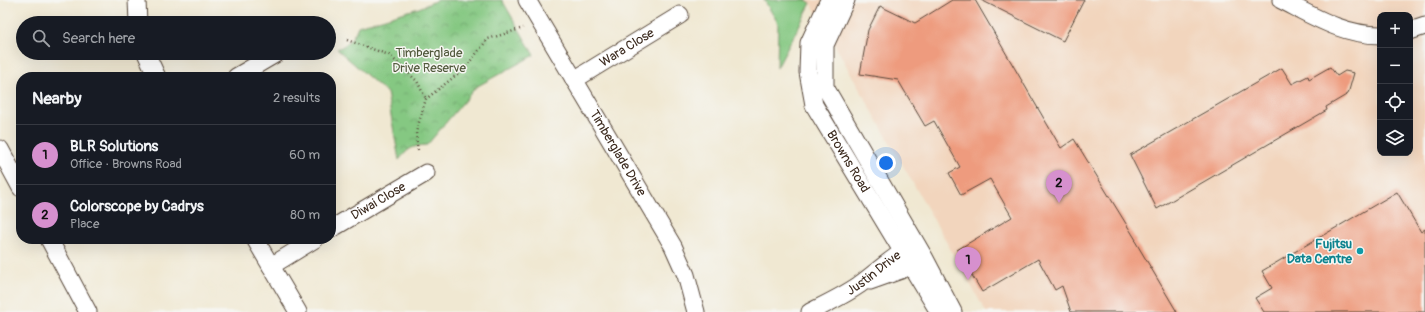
<!DOCTYPE html>
<meta charset="utf-8">
<style>
:root{--surface:#171b24;--page:#20242c;--text:#f1f3f6;--muted:#9ea1a6;--line:#363941;--accent:#d690ce}
body{margin:0;font-family:Pangolin,sans-serif;background:var(--page);color:var(--text)}
.controls{position:absolute;right:12px;top:12px;display:grid;overflow:hidden;border-radius:8px;box-shadow:0 4px 16px #0002}
.controls button{width:36px;height:36px;display:grid;place-items:center;padding:0;border:0;border-bottom:1px solid var(--line);background:var(--surface);color:var(--text);font:20px sans-serif}
.you{position:absolute;left:886px;top:163px;width:14px;height:14px;margin:-10px;border:3px solid #fff;border-radius:50%;background:#1a73e8;box-shadow:0 0 0 6px #1a73e833}
.badge{display:grid;place-items:center;width:26px;height:26px;border-radius:50%;background:var(--accent);color:#111;font-size:13px;font-weight:700}
.pin{position:absolute;translate:-50% -33px;filter:drop-shadow(0 1px 2px #0008)}
.pin::after{content:'';position:absolute;top:21px;width:14px;height:12px;background:inherit;clip-path:polygon(0 0,100% 0,50% 100%)}
.list{margin:0;padding:0;list-style:none}
h2{display:flex;justify-content:space-between;align-items:center;height:52px;margin:0;padding:0 16px;font-size:17px}
h2 small{font-size:13px;font-weight:400;color:var(--muted)}
.list li{display:grid;grid-template-columns:26px 1fr auto;gap:12px;align-items:center;box-sizing:border-box;height:60px;padding:0 16px;border-top:1px solid var(--line)}
.list b{display:block;font-size:15px;white-space:nowrap}
.list p{margin:0;font-size:13px;white-space:nowrap;color:var(--muted)}
.list em{font-size:13px;font-style:normal;color:var(--muted)}
.icon{flex:none;width:22px;height:22px;fill:none;stroke:currentColor;stroke-width:2;stroke-linecap:round;stroke-linejoin:round}
.map{position:relative;flex:none;width:1425px;height:312px;overflow:hidden}
.search{position:absolute;background:var(--surface);box-shadow:0 4px 16px #0002;left:16px;top:16px;width:320px;height:44px;display:flex;align-items:center;gap:10px;box-sizing:border-box;padding:0 14px;border-radius:22px;color:var(--muted);font-size:15px}
.panel{position:absolute;background:var(--surface);box-shadow:0 4px 16px #0002;left:16px;top:72px;width:320px;height:172px;border-radius:16px}
.map>svg:first-child{display:block}
</style>
<div class="map">
<svg width="1425" height="312" viewBox="0 0 1425 312">
<defs>
<pattern id="park-crowns" width="20" height="18" patternUnits="userSpaceOnUse"><rect width="20" height="18" fill="#85c882"/><path d="M2 6a3 3 0 1 1 6 0M12 15a3 3 0 1 1 6 0" fill="none" stroke="#6ea36a"/></pattern>
</defs>
<rect width="100%" height="100%" fill="#f6f6f2"/>
<filter id="ink" filterUnits="userSpaceOnUse"><feTurbulence type="fractalNoise" baseFrequency=".025" numOctaves="2"/><feDisplacementMap in="SourceGraphic" scale="8" xChannelSelector="R" yChannelSelector="G"/><feConvolveMatrix kernelMatrix="1 2 1 2 8 2 1 2 1" color-interpolation-filters="sRGB"/></filter>
<filter id="wash" filterUnits="userSpaceOnUse"><feTurbulence type="fractalNoise" baseFrequency=".012" numOctaves="4" result="noise"/><feDisplacementMap in="SourceGraphic" scale="16" xChannelSelector="R" yChannelSelector="G"/><feGaussianBlur stdDeviation="0.9" result="paint"/><feColorMatrix in="noise" values="0 0 0 0 0 0 0 0 0 0 0 0 0 0 0 0 0 1.4 0 .05"/><feComposite in="paint" operator="in"/></filter>
<g filter="url(#wash)">
<rect width="100%" height="100%" fill="#f0e8d2"/>
<path fill="#f2d5bd" fill-rule="evenodd" d="M 806,0 L 1425,0 L 1425,312 L 986,312 L 811,3 ZM 1380,15 L 1410,15 L 1410,153 L 1380,153 Z"/>
<path fill="#85c882" stroke="#607950" d="M 764,0 L 806,0 L 811,3 L 777,68 L 778,23 Z"/>
<path fill="url(#park-crowns)" stroke="#607950" d="M 437,0 L 502,0 L 534,55 L 476,87 L 427,145 C 411,146 408,149 399,160 L 387,93 L 337,49 C 348,45 354,37 358,26 L 419,8 Z"/>
<g id="blocks">
<g fill="#ee9b7e">
<path d="M 952,0 L 975,0 L 1061,148 L 1074,139 L 1136,240 L 1135,241 L 1177,312 L 1071,312 L 1062,286 L 1055,290 L 1038,259 L 982,292 L 957,250 L 1012,217 L 990,179 L 961,195 L 949,173 L 960,167 L 934,121 L 925,126 L 898,80 L 860,74 L 868,30 L 880,6 L 915,23 Z"/>
<path d="M 981,0 L 1084,0 L 1063,41 Z"/>
<path d="M 1330,67 L 1337,76 L 1345,71 L 1354,73 L 1348,94 L 1326,107 L 1327,110 L 1157,209 L 1130,155 L 1282,68 L 1292,84 L 1308,76 L 1309,79 Z"/>
<path d="M 1397,192 L 1421,232 L 1425,229 L 1425,312 L 1264,312 L 1255,298 L 1272,288 L 1262,271 Z"/>
</g>
</g>
</g>
<g filter="url(#ink)">
<use href="#blocks" fill-opacity="0" stroke="#564639" stroke-width="1"/>
<g fill="none" stroke-linecap="round" stroke-linejoin="round">
<g stroke="#564639" stroke-width="19">
<g id="minor">
<path d="M 137,0 L 138,23"/>
<path id="s1" d="M 527,0 L 673,246 L 686,275 L 696,312"/>
<path id="s2" d="M 829,0 L 809,43 L 808,72 L 814,105 L 939,312"/>
<path d="M 846,0 L 825,45 L 825,87 L 924,257 L 953,312"/>
<path d="M 1281,0 C 1313,16 1343,35 1380,35"/>
<path d="M 1410,31 L 1425,26"/>
<path d="M 146,53 L 157,77"/>
<path d="M 236,77 L 277,53"/>
<path id="s3" d="M 574,80 L 680,15"/>
<path d="M 0,149 L 21,188"/>
<path id="s4" d="M 331,229 L 426,173"/>
<path d="M 49,239 L 88,312"/>
<path d="M 255,239 L 298,312"/>
<path d="M 271,266 L 315,239"/>
<path d="M 870,281 L 901,270 L 919,259"/>
<path id="s5" d="M 810,312 C 826,304 843,296 859,285 C 877,272 892,257 912,246"/>
</g>
</g>
<g stroke="#564639" stroke-width="2.5" stroke-dasharray="1 3" stroke-linecap="butt">
<path d="M 347,40 L 389,55 L 417,81 L 426,99"/>
<path d="M 418,150 L 417,145 L 416,132 L 426,99 L 464,69 L 488,39 L 523,28"/>
</g>
<use href="#minor" stroke="#fff" stroke-width="17"/>
</g>
</g>
<circle fill="#0f9aa8" stroke="#f6f6f2" stroke-width="1.5" cx="1360" cy="251" r="4"/>
<g text-anchor="middle" dominant-baseline="central" stroke-width="3" stroke-linejoin="round" paint-order="stroke">
<g font-size="13" fill="#3b2a1e" stroke="#f6f6f2">
<text stroke="none"><textPath href="#s3" startOffset="62">Wara Close</textPath></text>
<text stroke="none"><textPath href="#s1" startOffset="178">Timberglade Drive</textPath></text>
<text stroke="none"><textPath href="#s2" startOffset="176">Browns Road</textPath></text>
<text stroke="none"><textPath href="#s4" startOffset="55">Diwai Close</textPath></text>
<text stroke="none"><textPath href="#s5" startOffset="75">Justin Drive</textPath></text>
</g>
<g font-size="13" fill="#51593c" stroke="#f6f6f2">
<text x="429" y="53">Timberglade<tspan x="429" dy="15">Drive Reserve</tspan></text>
</g>
<g font-size="13" font-weight="bold" fill="#0d838f" stroke="#f6f6f2" text-anchor="end">
<text x="1352" y="244">Fujitsu<tspan x="1352" dy="15">Data Centre</tspan></text>
</g>
</g>
</svg>
<div class="controls">
<button>+</button>
<button>−</button>
<button><svg class="icon" aria-label="locate" viewBox="0 0 24 24"><circle cx="12" cy="12" r="6"/><path d="M12 2v4M12 18v4M2 12h4M18 12h4"/></svg></button>
<button><svg class="icon" aria-label="layers" viewBox="0 0 24 24"><path d="M12 4l9 5-9 5-9-5zM3 14l9 5 9-5"/></svg></button>
</div>
<div class="you"></div>
<div class="pin badge" style="left:968px;top:280px">1</div>
<div class="pin badge" style="left:1059px;top:203px">2</div>
<div class="search"><svg class="icon" aria-label="search" viewBox="0 0 24 24"><circle cx="10" cy="10" r="6"/><path d="M15 15l6 6"/></svg>Search here</div>
<section class="panel">
<h2>Nearby<small>2 results</small></h2>
<ul class="list">
<li><span class="badge">1</span><div><b>BLR Solutions</b><p>Office · Browns Road</p></div><em>60 m</em></li>
<li><span class="badge">2</span><div><b>Colorscope by Cadrys</b><p>Place</p></div><em>80 m</em></li>
</ul>
</section>
</div>
